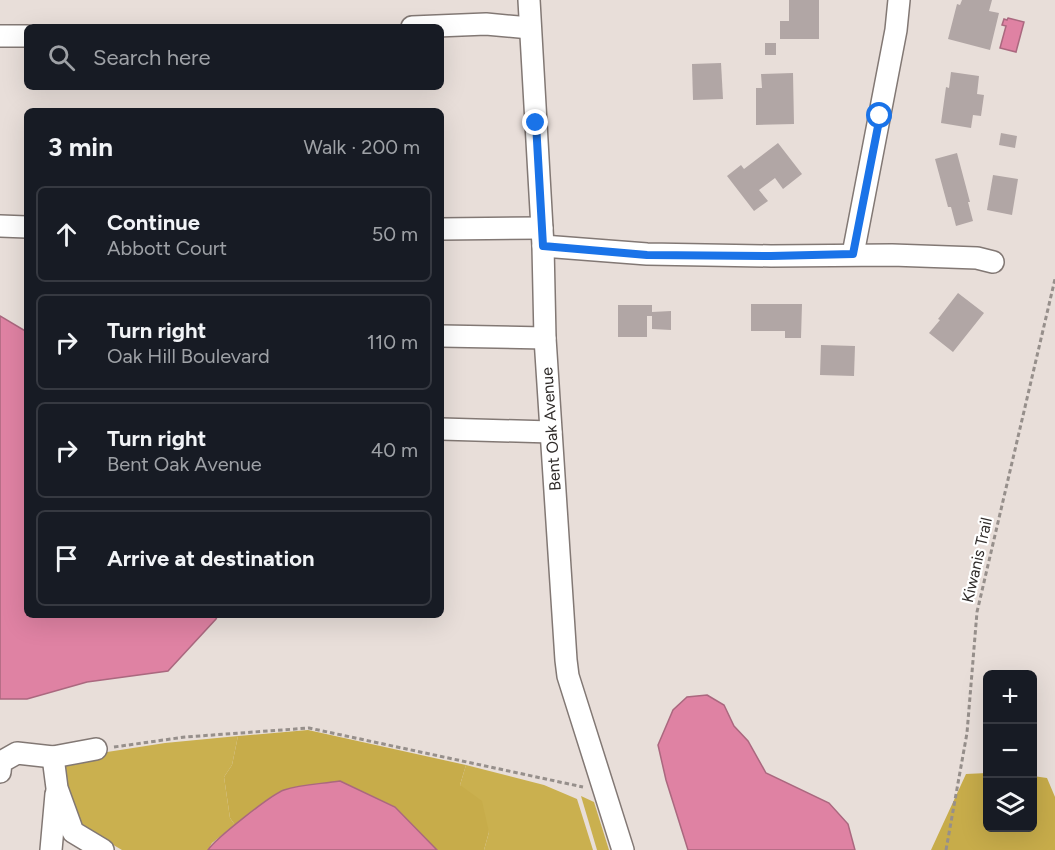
<!DOCTYPE html>
<meta charset="utf-8">
<style>
:root{--surface:#171b24;--page:#20242c;--text:#f1f3f6;--muted:#9ea1a6;--line:#363941}
body{margin:0;font-family:Figtree,sans-serif;background:var(--page);color:var(--text)}
.controls{position:absolute;right:18px;bottom:18px;display:grid;overflow:hidden;border-radius:9px;box-shadow:0 6px 24px #0002}
.controls button{width:54px;height:54px;display:grid;place-items:center;padding:0;border:0;border-bottom:2px solid var(--line);background:var(--surface);color:var(--text);font:30px sans-serif}
.stop{position:absolute;width:18px;height:18px;margin:-14px;border:4px solid #1a73e8;border-radius:50%;background:#fff}
.stop.end{background:#1a73e8;border-color:#fff;box-shadow:0 2px 6px #0008}
.list{margin:0;padding:0;list-style:none}
h2{display:flex;justify-content:space-between;align-items:center;height:78px;margin:0;padding:0 24px;font-size:26px}
h2 small{font-size:20px;font-weight:400;color:var(--muted)}
.list li{display:grid;grid-template-columns:39px 1fr auto;gap:18px;align-items:center;box-sizing:border-box;height:96px;margin:0 12px 12px;padding:0 12px;border:2px solid var(--line);border-radius:9px}
.list b{display:block;font-size:22px;white-space:nowrap}
.list p{margin:0;font-size:20px;white-space:nowrap;color:var(--muted)}
.list em{font-size:20px;font-style:normal;color:var(--muted)}
.icon{flex:none;width:33px;height:33px;fill:none;stroke:currentColor;stroke-width:2;stroke-linecap:round;stroke-linejoin:round}
.map{position:relative;flex:none;width:1055px;height:850px;overflow:hidden}
.search{position:absolute;background:var(--surface);box-shadow:0 6px 24px #0002;left:24px;top:24px;width:420px;height:66px;display:flex;align-items:center;gap:15px;box-sizing:border-box;padding:0 21px;border-radius:9px;color:var(--muted);font-size:22px}
.panel{position:absolute;background:var(--surface);box-shadow:0 6px 24px #0002;left:24px;top:108px;width:420px;height:510px;border-radius:9px}
.map>svg:first-child{display:block}
</style>
<div class="map">
<svg width="1055" height="850" viewBox="0 0 1055 850">
<rect width="100%" height="100%" fill="#e8ded9"/>
<g fill="#cab04f">
<path d="M 238,736 L 232,765 L 224,777 L 230,818 L 235,825 L 212,843 L 208,850 L 122,850 L 81,826 L 62,772 L 65,764 L 75,757 L 165,743 Z"/>
<path d="M 466,765 L 544,785 L 577,799 L 593,850 L 484,850 L 489,832 L 460,785 Z"/>
<path d="M 581,796 L 594,802 L 609,850 L 597,850 Z"/>
</g>
<g fill="#c7ac4a">
<path d="M 308,730 L 466,765 L 460,785 L 482,801 L 489,832 L 484,850 L 437,850 L 283,790 L 235,825 L 230,818 L 224,777 L 232,765 L 238,736 Z"/>
<path d="M 987,773 L 988,828 L 1032,828 L 1033,776 L 1047,778 L 1055,797 L 1055,850 L 931,850 L 966,774 Z"/>
</g>
<g fill="#df82a3" stroke="#aa687f" stroke-width="1.5">
<path d="M 1008,18 L 1024,22 L 1016,52 L 1000,48 L 1006,26 L 1002,25 L 1004,19 L 1007,20 Z"/>
<path d="M 0,316 L 27,332 L 27,615 L 218,615 L 216,619 L 168,671 L 87,682 L 27,699 L 0,699 Z"/>
<path d="M 707,695 L 724,705 L 734,726 L 748,741 L 766,773 L 829,803 L 848,824 L 855,850 L 688,850 L 666,780 L 658,745 L 673,710 L 687,697 Z"/>
<path d="M 340,781 L 395,807 L 437,850 L 208,850 C 215,839 272,794 284,790 C 301,784 322,784 340,781 Z"/>
</g>
<g fill="#b1a6a5">
<path d="M 789,0 L 819,0 L 819,39 L 780,39 L 780,21 L 789,21 Z"/>
<path d="M 962,0 L 992,0 L 989,11 L 999,13 L 990,50 L 948,39 L 957,4 L 960,5 Z"/>
<rect x="765" y="43" width="11" height="12"/>
<path d="M 721,63 L 723,99 L 693,100 L 692,64 Z"/>
<path d="M 951,72 L 979,76 L 977,94 L 984,95 L 981,116 L 973,115 L 971,128 L 941,123 L 946,87 L 949,88 Z"/>
<path d="M 793,73 L 794,124 L 756,125 L 756,88 L 762,88 L 761,74 Z"/>
<path d="M 1001,133 L 1017,136 L 1015,148 L 999,145 Z"/>
<path d="M 778,143 L 802,174 L 783,189 L 775,178 L 759,190 L 768,201 L 754,211 L 727,176 L 741,165 L 744,169 Z"/>
<path d="M 957,153 L 970,202 L 968,202 L 973,221 L 956,226 L 951,207 L 948,207 L 935,159 Z"/>
<path d="M 993,175 L 1018,179 L 1012,215 L 987,210 Z"/>
<path d="M 958,293 L 984,313 L 953,352 L 929,333 L 940,320 L 938,319 Z"/>
<path d="M 751,304 L 802,304 L 801,338 L 785,338 L 785,331 L 751,331 Z"/>
<path d="M 618,305 L 652,305 L 652,312 L 671,311 L 671,330 L 652,329 L 652,316 L 647,316 L 647,337 L 618,337 Z"/>
<path d="M 821,345 L 855,346 L 854,376 L 820,375 Z"/>
</g>
<g fill="none" stroke-linecap="round" stroke-linejoin="round">
<g stroke="#827874" stroke-width="24">
<g id="minor">
<path d="M 529,0 L 543,246 L 545,338 L 566,660 L 568,676 L 623,850"/>
<path d="M 412,27 L 486,24 L 530,28"/>
<path d="M 0,36 L 27,36"/>
<path d="M 0,226 L 27,227"/>
<path d="M 441,229 L 542,228"/>
<path d="M 543,246 L 647,254 L 771,256 L 892,255 L 977,258 L 993,262"/>
<path d="M 853,254 L 896,30 L 899,0"/>
<path d="M 441,336 L 545,338"/>
<path d="M 441,429 L 551,432"/>
<path d="M 53,757 L 57,788 L 73,832 L 103,850"/>
<path d="M 0,772 L 1,762 L 17,753 L 53,757 L 96,749"/>
<path d="M 51,850 L 56,794"/>
</g>
</g>
<g stroke="#968f8b" stroke-width="3" stroke-dasharray="4.5 3" stroke-linecap="butt">
<path d="M 114,747 L 185,737 L 309,728 L 583,787"/>
<path d="M 946,850 L 967,733 L 977,612 L 1055,279"/>
</g>
<use href="#minor" stroke="#fff" stroke-width="21"/>
</g>
<g fill="none" stroke-linecap="round" stroke-linejoin="round">
<path stroke="#1a73e8" stroke-width="8" d="M 536,123 L 543,246 L 647,255 L 771,256 L 853,254 L 880,116"/>
</g>
<g text-anchor="middle" dominant-baseline="central" stroke-width="4.5" stroke-linejoin="round" paint-order="stroke">
<g font-size="16" fill="#302c2a" stroke="#fff">
<text transform="translate(551 429) rotate(-94)">Bent Oak Avenue</text>
<text transform="translate(977 560) rotate(-77)">Kiwanis Trail</text>
</g>
</g>
</svg>
<div class="controls">
<button>+</button>
<button>−</button>
<button><svg class="icon" aria-label="layers" viewBox="0 0 24 24"><path d="M12 4l9 5-9 5-9-5zM3 14l9 5 9-5"/></svg></button>
</div>
<div class="stop" style="left:880px;top:116px"></div>
<div class="stop end" style="left:536px;top:123px"></div>
<div class="search"><svg class="icon" aria-label="search" viewBox="0 0 24 24"><circle cx="10" cy="10" r="6"/><path d="M15 15l6 6"/></svg>Search here</div>
<section class="panel">
<h2>3 min<small>Walk · 200 m</small></h2>
<ul class="list">
<li><svg class="icon" aria-label="ahead" viewBox="0 0 24 24"><path d="M12 20V5M6 11l6-6 6 6"/></svg><div><b>Continue</b><p>Abbott Court</p></div><em>50 m</em></li>
<li><svg class="icon" aria-label="right" viewBox="0 0 24 24"><path d="M7 20v-9h11M14 6l5 5-5 5"/></svg><div><b>Turn right</b><p>Oak Hill Boulevard</p></div><em>110 m</em></li>
<li><svg class="icon" aria-label="right" viewBox="0 0 24 24"><path d="M7 20v-9h11M14 6l5 5-5 5"/></svg><div><b>Turn right</b><p>Bent Oak Avenue</p></div><em>40 m</em></li>
<li><svg class="icon" aria-label="arrive" viewBox="0 0 24 24"><path d="M6 21V4h12l-3 4 3 4H6"/></svg><div><b>Arrive at destination</b></div></li>
</ul>
</section>
</div>
